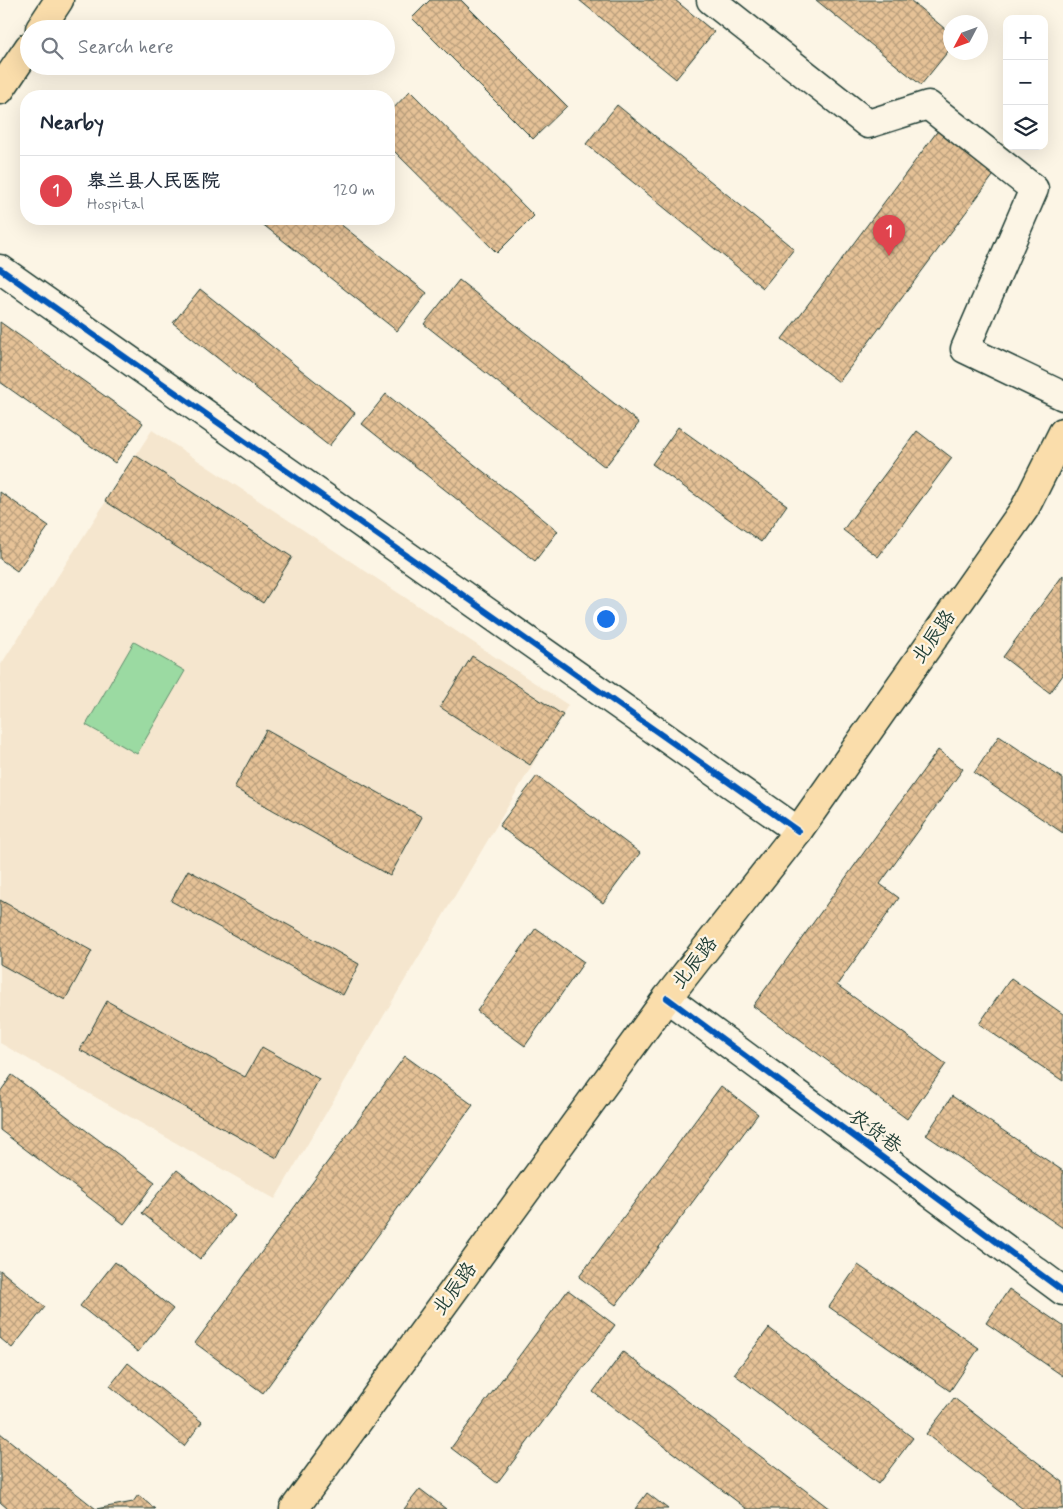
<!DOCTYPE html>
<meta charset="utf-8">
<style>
:root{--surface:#fff;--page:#f6f6f7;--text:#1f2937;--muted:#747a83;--line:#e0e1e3;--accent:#db2777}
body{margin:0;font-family:Mynerve,"LXGW WenKai TC",sans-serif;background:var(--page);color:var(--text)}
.controls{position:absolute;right:15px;top:15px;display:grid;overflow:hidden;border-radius:10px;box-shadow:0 5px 20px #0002}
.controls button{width:45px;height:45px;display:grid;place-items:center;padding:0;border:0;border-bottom:1px solid var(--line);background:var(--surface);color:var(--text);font:25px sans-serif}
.compass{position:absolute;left:943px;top:15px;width:45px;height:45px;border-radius:50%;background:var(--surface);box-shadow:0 5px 20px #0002;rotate:229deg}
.you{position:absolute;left:605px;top:618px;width:18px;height:18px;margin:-12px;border:4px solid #fff;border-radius:50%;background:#1a73e8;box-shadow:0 0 0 8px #1a73e833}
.badge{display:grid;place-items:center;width:32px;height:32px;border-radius:50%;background:var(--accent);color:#fff;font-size:16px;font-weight:700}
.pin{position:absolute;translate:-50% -41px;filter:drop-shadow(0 1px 2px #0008)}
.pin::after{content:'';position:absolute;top:26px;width:18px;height:15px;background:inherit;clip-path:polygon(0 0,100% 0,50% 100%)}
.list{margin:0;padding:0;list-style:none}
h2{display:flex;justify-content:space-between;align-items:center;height:65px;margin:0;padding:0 20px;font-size:21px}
h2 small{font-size:16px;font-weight:400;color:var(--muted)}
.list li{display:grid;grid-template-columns:32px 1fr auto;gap:15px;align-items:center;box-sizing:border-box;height:70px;padding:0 20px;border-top:1px solid var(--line)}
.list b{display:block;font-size:19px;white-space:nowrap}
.list p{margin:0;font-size:16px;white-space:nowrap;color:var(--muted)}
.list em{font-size:16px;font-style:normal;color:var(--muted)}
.icon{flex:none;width:28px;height:28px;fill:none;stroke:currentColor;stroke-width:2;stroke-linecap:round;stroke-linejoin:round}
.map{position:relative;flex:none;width:1063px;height:1509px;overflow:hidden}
.search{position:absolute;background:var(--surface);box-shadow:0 5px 20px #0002;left:20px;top:20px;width:375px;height:55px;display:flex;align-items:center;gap:12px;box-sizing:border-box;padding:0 18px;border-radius:28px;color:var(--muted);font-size:19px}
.panel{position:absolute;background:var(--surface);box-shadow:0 5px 20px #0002;left:20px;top:90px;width:375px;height:135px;border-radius:20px}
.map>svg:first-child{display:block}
</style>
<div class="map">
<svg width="1063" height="1509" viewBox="0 0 1063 1509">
<defs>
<pattern id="building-cross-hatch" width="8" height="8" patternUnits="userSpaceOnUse" patternTransform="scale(1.25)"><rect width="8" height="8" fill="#e6c297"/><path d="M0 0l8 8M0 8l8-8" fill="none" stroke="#ba9f7c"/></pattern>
</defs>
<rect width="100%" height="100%" fill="#fcf5e5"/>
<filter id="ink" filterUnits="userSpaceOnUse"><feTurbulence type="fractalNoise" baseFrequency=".02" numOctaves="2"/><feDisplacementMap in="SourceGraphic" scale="10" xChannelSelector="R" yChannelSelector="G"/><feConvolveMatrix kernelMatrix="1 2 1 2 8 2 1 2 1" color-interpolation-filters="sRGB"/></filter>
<g filter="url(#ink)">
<path fill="#f5e6ce" d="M 152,430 L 568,705 L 275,1199 L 0,1043 L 0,666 Z"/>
<path fill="#9bdaa2" stroke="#5d8c6b" d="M 134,642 L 185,671 L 137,754 L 86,725 Z"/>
<g fill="url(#building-cross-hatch)" stroke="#1f3d34">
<path d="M 430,0 L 461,0 L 567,106 L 533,139 L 412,18 Z"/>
<path d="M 579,0 L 675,0 L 714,32 L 676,79 Z"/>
<path d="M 816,0 L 910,0 L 950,33 L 950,49 L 921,85 Z"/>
<path d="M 410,91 L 534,216 L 497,253 L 389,146 L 389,113 Z"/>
<path d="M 617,105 L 794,249 L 763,288 L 586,144 Z"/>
<path d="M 939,129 L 996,172 L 839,382 L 782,339 Z"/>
<path d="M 256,219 L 334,219 L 427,293 L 397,331 Z"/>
<path d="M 459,280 L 639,423 L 605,467 L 424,324 Z"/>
<path d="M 200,289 L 355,413 L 329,446 L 173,323 Z"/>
<path d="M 0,322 L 143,423 L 115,463 L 0,382 Z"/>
<path d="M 386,394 L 558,531 L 535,561 L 362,424 Z"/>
<path d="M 678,427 L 787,505 L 761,542 L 652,464 Z"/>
<path d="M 917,431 L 952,458 L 878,557 L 843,530 Z"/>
<path d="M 135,455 L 292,557 L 263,603 L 105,501 Z"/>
<path d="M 0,492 L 49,526 L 17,571 L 0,559 Z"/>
<path d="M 1063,575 L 1063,675 L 1050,693 L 1003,657 Z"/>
<path d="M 472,656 L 563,715 L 530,765 L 440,707 Z"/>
<path d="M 266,730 L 422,817 L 390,876 L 234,788 Z"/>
<path d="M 999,736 L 1063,779 L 1063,833 L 974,773 Z"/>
<path d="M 938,750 L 963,769 L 880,884 L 899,898 L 837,985 L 946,1064 L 907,1119 L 753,1006 Z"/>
<path d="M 537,776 L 640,853 L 603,903 L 499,826 Z"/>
<path d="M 188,870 L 359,964 L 343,995 L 171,901 Z"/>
<path d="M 0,900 L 92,951 L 65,1000 L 0,964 Z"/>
<path d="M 536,928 L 584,962 L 525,1046 L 477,1011 Z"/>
<path d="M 1011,978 L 1063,1014 L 1063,1081 L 979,1024 Z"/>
<path d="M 107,1001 L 245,1077 L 262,1047 L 319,1079 L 277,1158 L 80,1050 Z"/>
<path d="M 405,1056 L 473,1105 L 263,1393 L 195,1343 Z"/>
<path d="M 12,1075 L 155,1182 L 124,1224 L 0,1130 L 0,1092 Z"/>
<path d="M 721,1086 L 758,1114 L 616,1305 L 579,1277 Z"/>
<path d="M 952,1096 L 1063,1171 L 1063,1228 L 926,1135 Z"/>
<path d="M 177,1170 L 235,1216 L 200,1259 L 142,1213 Z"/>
<path d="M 115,1262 L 173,1309 L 138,1352 L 80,1306 Z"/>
<path d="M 858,1265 L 979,1348 L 950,1391 L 829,1307 Z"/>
<path d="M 0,1270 L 45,1307 L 12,1348 L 0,1338 Z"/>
<path d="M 1009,1289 L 1063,1326 L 1063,1376 L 986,1323 Z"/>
<path d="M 568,1290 L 615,1325 L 497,1483 L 451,1448 Z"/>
<path d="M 769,1328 L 913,1438 L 878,1484 L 734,1374 Z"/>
<path d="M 623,1352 L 830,1509 L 747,1509 L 593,1392 Z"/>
<path d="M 128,1363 L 202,1422 L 184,1446 L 110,1386 Z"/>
<path d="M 954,1398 L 1063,1482 L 1063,1509 L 1023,1509 L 926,1434 Z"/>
<path d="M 0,1433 L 96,1509 L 8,1509 L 0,1502 Z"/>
<path d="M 420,1489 L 446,1509 L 404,1509 Z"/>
<path d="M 647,1493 L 668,1509 L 635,1509 Z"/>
<path d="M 138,1495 L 155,1509 L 96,1509 L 133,1502 Z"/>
</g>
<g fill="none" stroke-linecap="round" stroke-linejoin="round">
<g stroke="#1f3d34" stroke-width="31">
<g id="minor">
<path d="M 711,0 L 868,124 L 928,105 L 1034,189 L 965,349 L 1063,396"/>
<path d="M 0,269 L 798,831"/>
<path d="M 667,998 L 1063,1291"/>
</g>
</g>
<g stroke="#1f3d34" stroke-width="31">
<g id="major">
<path d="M 40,29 L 59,0"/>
<path d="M 0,90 L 29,47"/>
<path d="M 294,1509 L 667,998 L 798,831 L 1025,508 L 1063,432"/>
</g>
</g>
<use href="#minor" stroke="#fcf5e5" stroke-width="28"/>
<use href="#major" stroke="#faddab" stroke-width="28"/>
<g stroke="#fcf5e5" stroke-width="9">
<g id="cycleway">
<path d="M 0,269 L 798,831"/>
<path d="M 667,998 L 1063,1291"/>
</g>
</g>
<use href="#cycleway" stroke="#0057b8" stroke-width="6"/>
</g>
</g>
<g text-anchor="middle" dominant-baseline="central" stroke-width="4.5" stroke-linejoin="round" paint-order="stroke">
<g font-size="20" fill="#1f3d34" stroke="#fcf5e5">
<text transform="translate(934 637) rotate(-55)">北辰路</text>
<text transform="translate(695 963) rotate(-52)">北辰路</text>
<text transform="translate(875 1132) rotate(36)">农货巷</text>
<text transform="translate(455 1289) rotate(-54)">北辰路</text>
</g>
</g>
</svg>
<div class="controls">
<button>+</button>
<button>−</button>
<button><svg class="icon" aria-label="layers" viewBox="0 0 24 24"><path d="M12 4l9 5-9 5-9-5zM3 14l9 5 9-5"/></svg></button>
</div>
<svg class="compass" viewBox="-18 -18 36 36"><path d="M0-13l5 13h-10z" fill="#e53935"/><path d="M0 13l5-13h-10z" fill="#747a83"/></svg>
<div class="you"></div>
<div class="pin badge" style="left:889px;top:256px;background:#e0444e">1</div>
<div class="search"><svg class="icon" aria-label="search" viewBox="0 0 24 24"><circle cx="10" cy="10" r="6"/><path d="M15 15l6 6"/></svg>Search here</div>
<section class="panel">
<h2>Nearby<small></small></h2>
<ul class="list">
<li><span class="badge" style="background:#e0444e">1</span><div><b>皋兰县人民医院</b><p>Hospital</p></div><em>120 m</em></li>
</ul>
</section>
</div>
